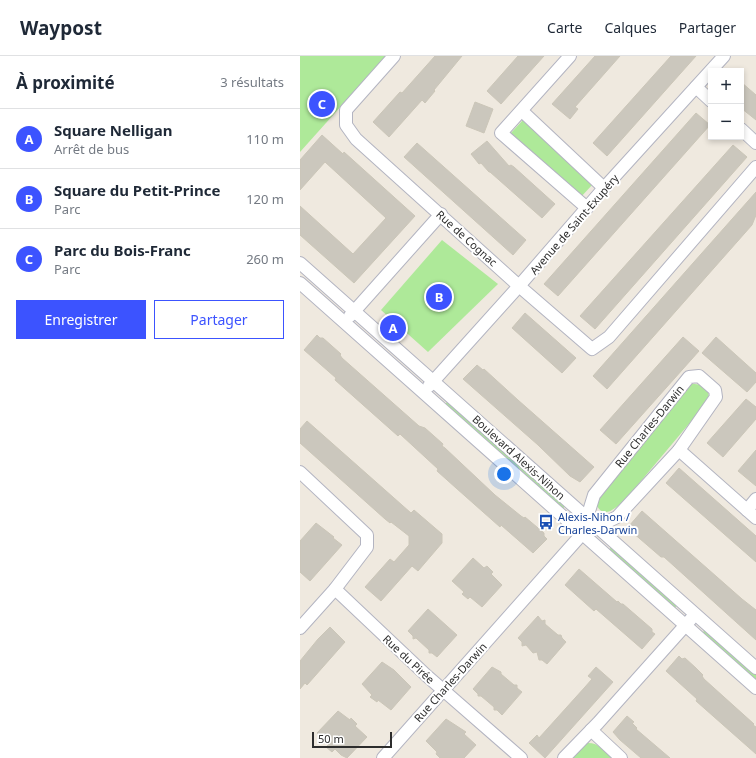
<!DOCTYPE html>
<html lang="fr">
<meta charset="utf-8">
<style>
:root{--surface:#fff;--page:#f6f6f7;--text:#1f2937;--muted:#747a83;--line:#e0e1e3;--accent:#3c53ff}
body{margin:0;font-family:"Noto Sans",sans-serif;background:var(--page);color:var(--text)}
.controls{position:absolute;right:12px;top:12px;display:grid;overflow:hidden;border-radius:0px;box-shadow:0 2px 6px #0003}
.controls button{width:36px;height:36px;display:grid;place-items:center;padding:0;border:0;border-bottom:1px solid var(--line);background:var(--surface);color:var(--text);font:20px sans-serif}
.scale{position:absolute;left:12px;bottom:10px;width:80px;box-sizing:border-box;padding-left:4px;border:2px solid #2d2d2d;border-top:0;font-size:11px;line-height:14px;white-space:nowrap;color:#2d2d2d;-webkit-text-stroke:3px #fff;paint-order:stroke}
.you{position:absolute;left:204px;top:418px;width:14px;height:14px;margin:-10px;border:3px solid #fff;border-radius:50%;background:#1a73e8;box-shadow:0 0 0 6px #1a73e833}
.badge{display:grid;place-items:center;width:26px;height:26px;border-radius:50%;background:var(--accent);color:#fff;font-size:13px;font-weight:700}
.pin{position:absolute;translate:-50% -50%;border:2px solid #fff;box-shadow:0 1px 4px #0006}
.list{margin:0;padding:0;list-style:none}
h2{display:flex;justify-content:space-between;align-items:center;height:52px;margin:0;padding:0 16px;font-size:17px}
h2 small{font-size:13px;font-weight:400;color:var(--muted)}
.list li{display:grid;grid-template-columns:26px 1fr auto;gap:12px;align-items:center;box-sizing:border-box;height:60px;padding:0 16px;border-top:1px solid var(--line)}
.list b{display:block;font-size:15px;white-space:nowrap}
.list p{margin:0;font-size:13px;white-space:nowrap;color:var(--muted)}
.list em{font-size:13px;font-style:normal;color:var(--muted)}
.actions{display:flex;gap:8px;padding:12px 16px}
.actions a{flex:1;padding:9px 0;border:1px solid var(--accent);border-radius:0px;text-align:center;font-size:14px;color:var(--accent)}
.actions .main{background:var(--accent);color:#fff}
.map{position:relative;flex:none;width:456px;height:702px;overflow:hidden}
header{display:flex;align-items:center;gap:24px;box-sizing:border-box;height:56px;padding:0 20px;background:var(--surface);border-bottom:1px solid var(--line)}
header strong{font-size:19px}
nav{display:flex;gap:22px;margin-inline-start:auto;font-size:14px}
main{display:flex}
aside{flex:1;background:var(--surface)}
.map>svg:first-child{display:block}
</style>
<header>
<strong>Waypost</strong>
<nav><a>Carte</a><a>Calques</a><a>Partager</a></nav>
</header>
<main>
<aside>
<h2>À proximité<small>3 résultats</small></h2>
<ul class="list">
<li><span class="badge">A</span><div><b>Square Nelligan</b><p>Arrêt de bus</p></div><em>110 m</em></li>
<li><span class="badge">B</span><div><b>Square du Petit-Prince</b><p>Parc</p></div><em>120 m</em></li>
<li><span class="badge">C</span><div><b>Parc du Bois-Franc</b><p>Parc</p></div><em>260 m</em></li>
</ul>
<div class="actions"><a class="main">Enregistrer</a><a>Partager</a></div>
</aside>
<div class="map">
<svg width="456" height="702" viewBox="0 0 456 702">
<rect width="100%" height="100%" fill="#efe9df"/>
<g fill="#aee999">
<path d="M 0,0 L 86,0 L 0,96 Z"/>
<path d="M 223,64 L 293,128 L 280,142 L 210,78 Z"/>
<path d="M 142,184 L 198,228 L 128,296 L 81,254 Z"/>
<path d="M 392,328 C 405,328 409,332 409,344 L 325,444 C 316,451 304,465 296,448 L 303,430 L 389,329 Z"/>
<path d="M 149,344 L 267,448 L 261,455 L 143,350 Z"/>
<path d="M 313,489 L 379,547 L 373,554 L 307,496 Z"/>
<path d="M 406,572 L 456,616 L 456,628 L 401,579 Z"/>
<path d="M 288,687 C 299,687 304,695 312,702 L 271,702 L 282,690 Z"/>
</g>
<g fill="#cbc7bd" stroke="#cbc6b8">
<path d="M 135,0 L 162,0 L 134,34 L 135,35 L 125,47 L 122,44 L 89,81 L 73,66 L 100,36 L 102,37 Z"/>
<path d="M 218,0 L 244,0 L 201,48 L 187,35 Z"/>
<path d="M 295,0 L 320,0 L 275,51 L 278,53 L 270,63 L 252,48 Z"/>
<path d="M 371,0 L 396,0 L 307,100 L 293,87 Z"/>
<path d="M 441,26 L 456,39 L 456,64 L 441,52 Z"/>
<path d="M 175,46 L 193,53 L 184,77 L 166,70 Z"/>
<path d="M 396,57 L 410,69 L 258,240 L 244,228 Z"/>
<path d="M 22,79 L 43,98 L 44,96 L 115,160 L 54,227 L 0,179 L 0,150 L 53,198 L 86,162 L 25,106 L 0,134 L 0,104 Z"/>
<path d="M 187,85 L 209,110 L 211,109 L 214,111 L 255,148 L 242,162 L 190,116 L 189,116 L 181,107 L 179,108 L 171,98 Z"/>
<path d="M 117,87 L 226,184 L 213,199 L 104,101 Z"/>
<path d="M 433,89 L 447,101 L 295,273 L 280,260 Z"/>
<path d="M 456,136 L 456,159 L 452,169 L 307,333 L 293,320 Z"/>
<path d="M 225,257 L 276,302 L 262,317 L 212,272 Z"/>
<path d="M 17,279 L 20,282 L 23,282 L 41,298 L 40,299 L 42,302 L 119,370 L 125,372 L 143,388 L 142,390 L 145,392 L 195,439 L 221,460 L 224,462 L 225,461 L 244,477 L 244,480 L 247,483 L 233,497 L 201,469 L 200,471 L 156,432 L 137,415 L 138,413 L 100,378 L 98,380 L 35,324 L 36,322 L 4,294 Z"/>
<path d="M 383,281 L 399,295 L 316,388 L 300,374 Z"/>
<path d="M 416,281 L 456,317 L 456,326 L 447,336 L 402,297 Z"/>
<path d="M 177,309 L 183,314 L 184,313 L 218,344 L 294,411 L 280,426 L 270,420 L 238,389 L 163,323 Z"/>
<path d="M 446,343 L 456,351 L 456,363 L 423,401 L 407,387 Z"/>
<path d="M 7,365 L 111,457 L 114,454 L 142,478 L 142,487 L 118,515 L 112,510 L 81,545 L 65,531 L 90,503 L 94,506 L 109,489 L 109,480 L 91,466 L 90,467 L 85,463 L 0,387 L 0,373 Z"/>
<path d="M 456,394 L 456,430 L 438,415 Z"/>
<path d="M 379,412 L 456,480 L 456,506 L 366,427 Z"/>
<path d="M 342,455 L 442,543 L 456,554 L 456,584 L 364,501 L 361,501 L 332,476 L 332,473 L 329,470 Z"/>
<path d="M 16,467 L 34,481 L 33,482 L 42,489 L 10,525 L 0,516 L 0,485 Z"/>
<path d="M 173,502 L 184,512 L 187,510 L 193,516 L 191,518 L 202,529 L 182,551 L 170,541 L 168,543 L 162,538 L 164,536 L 152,525 Z"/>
<path d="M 279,513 L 317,546 L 318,545 L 321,548 L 323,548 L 352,573 L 352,576 L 355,578 L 342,593 L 296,553 L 294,555 L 265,529 Z"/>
<path d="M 128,553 L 157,579 L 137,601 L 132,597 L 129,597 L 129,594 L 116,582 L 113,583 L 113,580 L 108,575 Z"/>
<path d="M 238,560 L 242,565 L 245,564 L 245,568 L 258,579 L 261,579 L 262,582 L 266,586 L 247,608 L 242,604 L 239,604 L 237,596 L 233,597 L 226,589 L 222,590 L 222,586 L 218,582 Z"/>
<path d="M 30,571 L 45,586 L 7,629 L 5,627 L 0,633 L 0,605 L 18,583 Z"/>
<path d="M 379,600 L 382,603 L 385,602 L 396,612 L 403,619 L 402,620 L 404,623 L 454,668 L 453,669 L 456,671 L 456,698 L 396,645 L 397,643 L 366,615 Z"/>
<path d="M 82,606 L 94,614 L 111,631 L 91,654 L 78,644 L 77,646 L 70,641 L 72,639 L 62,628 Z"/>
<path d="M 192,611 L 201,616 L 201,618 L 214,629 L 217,629 L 217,632 L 222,636 L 202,659 L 197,654 L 194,654 L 194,651 L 181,640 L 178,640 L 178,638 L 173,633 Z"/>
<path d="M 296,611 L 313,626 L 245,702 L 229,687 L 237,679 L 239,682 L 285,631 L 292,623 L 288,620 Z"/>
<path d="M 38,655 L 50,664 L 51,662 L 57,668 L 55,670 L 67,681 L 47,702 L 41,699 L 35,693 L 32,696 L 26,691 L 29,688 L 17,677 Z"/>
<path d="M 327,660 L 334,666 L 332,667 L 337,672 L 336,673 L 370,702 L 341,702 L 320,684 L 313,676 Z"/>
<path d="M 146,663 L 166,676 L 164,678 L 176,689 L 164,702 L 140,702 L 136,698 L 137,696 L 126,685 Z"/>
</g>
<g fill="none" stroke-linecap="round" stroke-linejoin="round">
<g stroke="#b3b4c1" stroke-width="14">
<g id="minor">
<path d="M 94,0 L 46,54 L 46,69 L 56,83 L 219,230 L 292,293 L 309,281 L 456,111"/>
<path d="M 270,0 L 201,77 L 287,152"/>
<path d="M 396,31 L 411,45"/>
<path d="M 222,55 L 304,132"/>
<path d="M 441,73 L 456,87"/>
<path d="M 0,207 L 456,612"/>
<path d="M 0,227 L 456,632"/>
<path d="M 50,260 L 141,158"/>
<path d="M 129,330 L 219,230 L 304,132 L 424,0"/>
<path d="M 379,394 L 456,462"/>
<path d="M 0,416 L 67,479 L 67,491 L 35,533 L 0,572"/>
<path d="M 447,454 L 456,443"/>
<path d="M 35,533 L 127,620 L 221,702"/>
<path d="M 291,674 L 321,702"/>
<path d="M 83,702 L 282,478 L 317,461 L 379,394 L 416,341 L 415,334 L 399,320 L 389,321 L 294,439 L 282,478"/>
<path d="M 264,702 L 298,667 L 391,563"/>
</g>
</g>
<use href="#minor" stroke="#fff" stroke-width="12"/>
</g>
<defs>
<g id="bus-bare" transform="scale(1.2)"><path d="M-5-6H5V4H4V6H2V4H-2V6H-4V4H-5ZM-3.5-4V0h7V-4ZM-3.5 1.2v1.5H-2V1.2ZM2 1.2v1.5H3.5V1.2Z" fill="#1a4fb4" stroke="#fff" stroke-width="2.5" paint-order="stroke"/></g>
</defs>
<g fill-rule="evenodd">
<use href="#bus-bare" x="246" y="466"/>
</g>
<g text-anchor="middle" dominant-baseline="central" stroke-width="4" stroke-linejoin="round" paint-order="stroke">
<g font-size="11" fill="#2d2d2d" stroke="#fff">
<text transform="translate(274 168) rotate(-49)">Avenue de Saint-Exupéry</text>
<text transform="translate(167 182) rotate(42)">Rue de Cognac</text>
<text transform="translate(349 370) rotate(-51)">Rue Charles-Darwin</text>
<text transform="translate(219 401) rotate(42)">Boulevard Alexis-Nihon</text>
<text transform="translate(109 603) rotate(43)">Rue du Pirée</text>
<text transform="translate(150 626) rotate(-48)">Rue Charles-Darwin</text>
</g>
<g font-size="11" fill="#164399" stroke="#fff" text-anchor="start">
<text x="258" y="460">Alexis-Nihon /<tspan x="258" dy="13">Charles-Darwin</tspan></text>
</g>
</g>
</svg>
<div class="controls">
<button>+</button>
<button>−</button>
</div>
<div class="scale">50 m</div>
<div class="you"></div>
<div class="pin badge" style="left:93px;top:272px">A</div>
<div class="pin badge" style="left:139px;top:241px">B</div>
<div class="pin badge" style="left:22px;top:48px">C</div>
</div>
</main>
